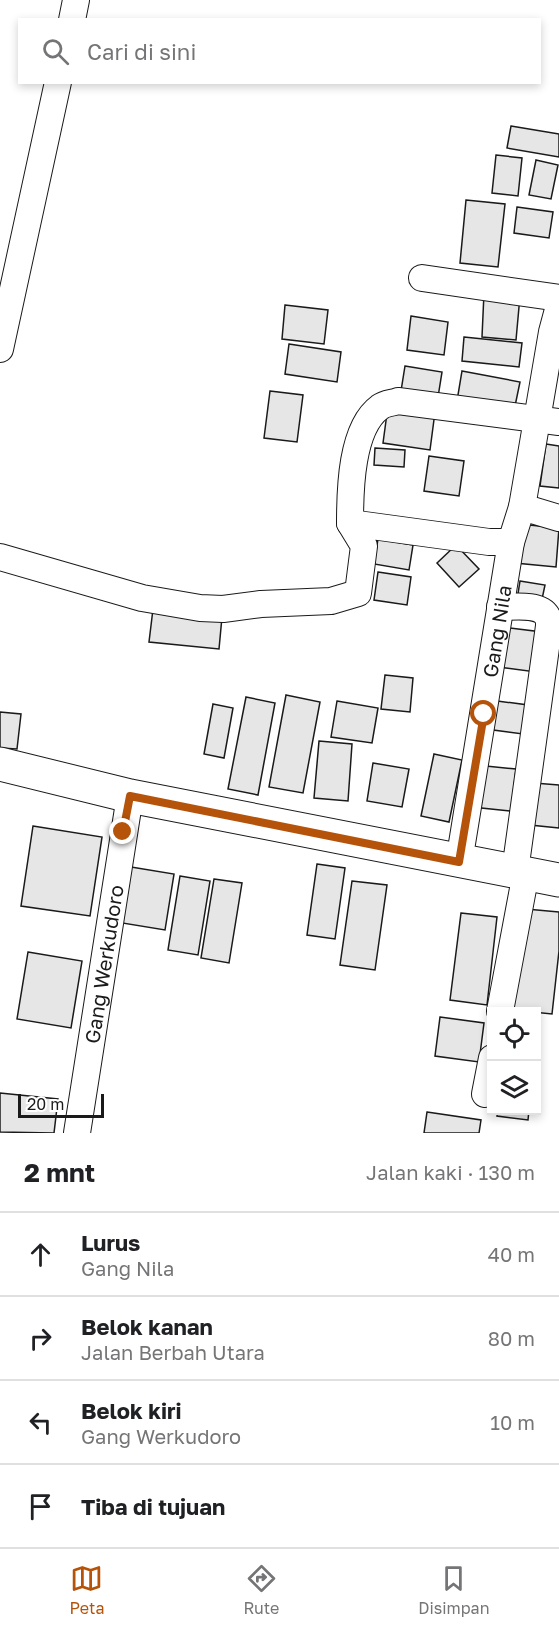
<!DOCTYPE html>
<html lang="id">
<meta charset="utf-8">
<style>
:root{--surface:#fff;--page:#f6f6f6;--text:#202124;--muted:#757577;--line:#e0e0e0;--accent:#b45309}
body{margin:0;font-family:"Golos Text",sans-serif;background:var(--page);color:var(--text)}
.controls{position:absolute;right:18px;bottom:18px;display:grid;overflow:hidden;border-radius:0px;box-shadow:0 3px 9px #0003}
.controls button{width:54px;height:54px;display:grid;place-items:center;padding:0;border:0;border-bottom:2px solid var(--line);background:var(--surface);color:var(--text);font:30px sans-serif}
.scale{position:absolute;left:18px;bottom:15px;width:86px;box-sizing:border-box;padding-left:6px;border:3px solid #1a1a1a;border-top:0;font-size:16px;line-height:21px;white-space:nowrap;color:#1a1a1a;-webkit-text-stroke:4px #fff;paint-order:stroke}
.stop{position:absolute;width:18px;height:18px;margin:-14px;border:4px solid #b45309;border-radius:50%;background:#fff}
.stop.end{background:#b45309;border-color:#fff;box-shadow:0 2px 6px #0008}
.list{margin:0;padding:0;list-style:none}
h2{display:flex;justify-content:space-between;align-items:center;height:78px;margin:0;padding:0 24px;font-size:26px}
h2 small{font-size:20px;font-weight:400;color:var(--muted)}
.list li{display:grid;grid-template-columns:39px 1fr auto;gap:18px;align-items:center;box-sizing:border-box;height:84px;padding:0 24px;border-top:2px solid var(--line)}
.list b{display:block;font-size:22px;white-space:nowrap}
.list p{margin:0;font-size:20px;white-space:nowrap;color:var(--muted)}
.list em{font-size:20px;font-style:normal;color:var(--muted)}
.icon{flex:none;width:33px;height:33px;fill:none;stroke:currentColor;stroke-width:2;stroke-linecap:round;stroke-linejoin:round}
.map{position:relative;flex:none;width:559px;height:1133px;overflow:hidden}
.search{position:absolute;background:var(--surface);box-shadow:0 3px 9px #0003;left:18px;right:18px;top:18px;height:66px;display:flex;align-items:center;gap:15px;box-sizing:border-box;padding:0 21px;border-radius:0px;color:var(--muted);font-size:22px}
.sheet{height:414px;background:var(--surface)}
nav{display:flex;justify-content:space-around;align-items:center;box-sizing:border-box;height:84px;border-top:2px solid var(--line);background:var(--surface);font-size:16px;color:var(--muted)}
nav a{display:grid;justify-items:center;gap:3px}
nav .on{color:var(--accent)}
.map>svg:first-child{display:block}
</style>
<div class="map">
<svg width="559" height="1133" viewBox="0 0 559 1133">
<rect width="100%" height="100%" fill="#fff"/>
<g fill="#e6e6e6" stroke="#1a1a1a" stroke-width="1.5">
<path d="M 511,126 L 559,134 L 559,157 L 507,148 Z"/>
<path d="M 496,155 L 522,158 L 518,196 L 492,193 Z"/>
<path d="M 536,160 L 558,165 L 551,199 L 529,195 Z"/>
<path d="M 466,200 L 505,204 L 498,267 L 460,263 Z"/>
<path d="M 517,207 L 553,212 L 549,238 L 514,233 Z"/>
<path d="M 484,293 L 520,296 L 516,340 L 482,337 Z"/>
<path d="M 285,305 L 328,310 L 324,344 L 282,339 Z"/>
<path d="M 411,316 L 448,322 L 444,355 L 407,350 Z"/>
<path d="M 464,337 L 522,343 L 519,367 L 462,361 Z"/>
<path d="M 289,344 L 341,352 L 337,382 L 285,374 Z"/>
<path d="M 405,366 L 442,372 L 438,397 L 401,391 Z"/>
<path d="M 462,371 L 520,382 L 514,411 L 457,401 Z"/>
<path d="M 270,391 L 303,395 L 297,442 L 264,438 Z"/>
<path d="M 388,406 L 435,412 L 430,450 L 383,443 Z"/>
<path d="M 546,444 L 559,446 L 559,488 L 540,486 Z"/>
<path d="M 375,448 L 405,450 L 404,467 L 374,465 Z"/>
<path d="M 429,456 L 464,461 L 459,496 L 424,491 Z"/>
<path d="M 519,524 L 559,528 L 556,567 L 515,563 Z"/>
<path d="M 378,539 L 413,545 L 409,570 L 374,564 Z"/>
<path d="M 456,545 L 479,569 L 459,587 L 437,563 Z"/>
<path d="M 378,572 L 411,577 L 407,605 L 374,600 Z"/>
<path d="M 520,581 L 545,585 L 541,604 L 517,600 Z"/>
<path d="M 153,609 L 222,617 L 219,649 L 149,642 Z"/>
<path d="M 503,627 L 542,632 L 536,672 L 498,667 Z"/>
<path d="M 385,675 L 413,678 L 410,712 L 381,709 Z"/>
<path d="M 286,695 L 320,702 L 303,793 L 269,787 Z"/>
<path d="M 246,697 L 275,703 L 258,795 L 228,789 Z"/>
<path d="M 490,700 L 528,705 L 523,734 L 486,729 Z"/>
<path d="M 337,701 L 378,708 L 372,743 L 331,737 Z"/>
<path d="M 213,704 L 233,708 L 224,758 L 204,754 Z"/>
<path d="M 0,712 L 21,714 L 17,749 L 0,748 Z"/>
<path d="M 319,741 L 352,744 L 348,801 L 314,798 Z"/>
<path d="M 434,754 L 462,760 L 449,822 L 421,816 Z"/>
<path d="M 373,763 L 409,769 L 402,807 L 367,801 Z"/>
<path d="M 476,765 L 516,769 L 511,811 L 472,807 Z"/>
<path d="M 534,783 L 559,785 L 559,828 L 530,825 Z"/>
<path d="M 33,826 L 102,837 L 90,916 L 21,906 Z"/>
<path d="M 317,864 L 345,868 L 335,939 L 307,935 Z"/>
<path d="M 125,866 L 174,874 L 165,930 L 116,922 Z"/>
<path d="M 180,876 L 210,881 L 198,955 L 168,950 Z"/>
<path d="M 214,879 L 242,883 L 229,963 L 201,958 Z"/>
<path d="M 352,881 L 387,885 L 375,970 L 340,965 Z"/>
<path d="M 526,909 L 559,912 L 559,951 L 552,1014 L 513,1010 Z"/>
<path d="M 461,913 L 497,917 L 487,1005 L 450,1000 Z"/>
<path d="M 28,952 L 82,961 L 71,1028 L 17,1019 Z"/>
<path d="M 440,1017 L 484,1023 L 479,1062 L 435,1056 Z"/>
<path d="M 0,1093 L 58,1099 L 54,1133 L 0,1132 Z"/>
<path d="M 498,1110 L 529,1110 L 528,1120 L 497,1116 Z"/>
<path d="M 427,1112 L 481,1120 L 479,1133 L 424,1133 Z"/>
</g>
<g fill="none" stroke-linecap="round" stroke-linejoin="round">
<g stroke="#1a1a1a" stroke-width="28">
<g id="minor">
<path d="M 72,20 L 76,0"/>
<path d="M 422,278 L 559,298"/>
<path d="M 0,349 L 58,82"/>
<path d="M 522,507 L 559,518"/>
<path d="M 350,523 C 350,490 351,428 380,407 C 385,403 393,403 398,401 L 559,422"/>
<path d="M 0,557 L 142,598 L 200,608 L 223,609 L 261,604 L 331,601 L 358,593 L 364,546 L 350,523 L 489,542 L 511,542"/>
<path d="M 500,607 C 512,607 540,603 547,616 C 549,619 549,622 549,626 L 515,871"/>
<path id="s1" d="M 459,862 L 511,542 L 522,507 L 552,332 L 559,306"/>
<path d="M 500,1011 L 526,873"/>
<path d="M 485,1094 L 492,1058"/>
<path id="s2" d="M 77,1133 L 130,796"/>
</g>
</g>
<g stroke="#1a1a1a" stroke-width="35">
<path id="secondary" d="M 0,764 L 130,796 L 559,880"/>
</g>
<use href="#minor" stroke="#fff" stroke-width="26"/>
<use href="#secondary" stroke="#fff" stroke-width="33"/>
</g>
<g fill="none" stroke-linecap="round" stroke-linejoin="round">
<path stroke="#b45309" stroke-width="8" d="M 123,832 L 130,796 L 459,862 L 484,714"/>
</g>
<g text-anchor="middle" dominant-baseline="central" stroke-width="4.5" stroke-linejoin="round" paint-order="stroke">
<g font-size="20" fill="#1a1a1a" stroke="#fff">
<text stroke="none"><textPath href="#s1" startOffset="234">Gang Nila</textPath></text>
<text stroke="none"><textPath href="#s2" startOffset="171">Gang Werkudoro</textPath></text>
</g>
</g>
</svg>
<div class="controls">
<button><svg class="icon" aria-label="locate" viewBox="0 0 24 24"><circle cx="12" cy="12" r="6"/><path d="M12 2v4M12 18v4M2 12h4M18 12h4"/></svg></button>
<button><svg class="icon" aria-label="layers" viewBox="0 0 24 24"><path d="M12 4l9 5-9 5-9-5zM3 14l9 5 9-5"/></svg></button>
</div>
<div class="scale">20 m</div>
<div class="stop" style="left:484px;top:714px"></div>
<div class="stop end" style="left:123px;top:832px"></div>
<div class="search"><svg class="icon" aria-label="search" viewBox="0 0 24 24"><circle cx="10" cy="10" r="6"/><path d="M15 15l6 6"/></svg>Cari di sini</div>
</div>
<section class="sheet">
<h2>2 mnt<small>Jalan kaki · 130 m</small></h2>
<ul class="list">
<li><svg class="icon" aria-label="ahead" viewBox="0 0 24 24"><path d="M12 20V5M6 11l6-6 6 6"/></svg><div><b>Lurus</b><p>Gang Nila</p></div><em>40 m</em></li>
<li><svg class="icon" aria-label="right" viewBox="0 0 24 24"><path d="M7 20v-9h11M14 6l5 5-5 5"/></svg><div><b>Belok kanan</b><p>Jalan Berbah Utara</p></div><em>80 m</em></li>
<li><svg class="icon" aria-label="left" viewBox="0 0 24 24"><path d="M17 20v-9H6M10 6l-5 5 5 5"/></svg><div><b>Belok kiri</b><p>Gang Werkudoro</p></div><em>10 m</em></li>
<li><svg class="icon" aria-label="arrive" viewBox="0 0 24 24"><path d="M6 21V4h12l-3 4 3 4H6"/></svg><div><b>Tiba di tujuan</b></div></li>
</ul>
</section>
<nav>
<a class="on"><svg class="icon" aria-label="map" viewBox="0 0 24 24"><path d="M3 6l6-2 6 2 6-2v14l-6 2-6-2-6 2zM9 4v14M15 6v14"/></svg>Peta</a>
<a><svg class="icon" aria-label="directions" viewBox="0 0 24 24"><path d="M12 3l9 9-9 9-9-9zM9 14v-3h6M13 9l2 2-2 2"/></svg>Rute</a>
<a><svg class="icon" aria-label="saved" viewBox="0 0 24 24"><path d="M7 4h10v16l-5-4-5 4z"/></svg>Disimpan</a>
</nav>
